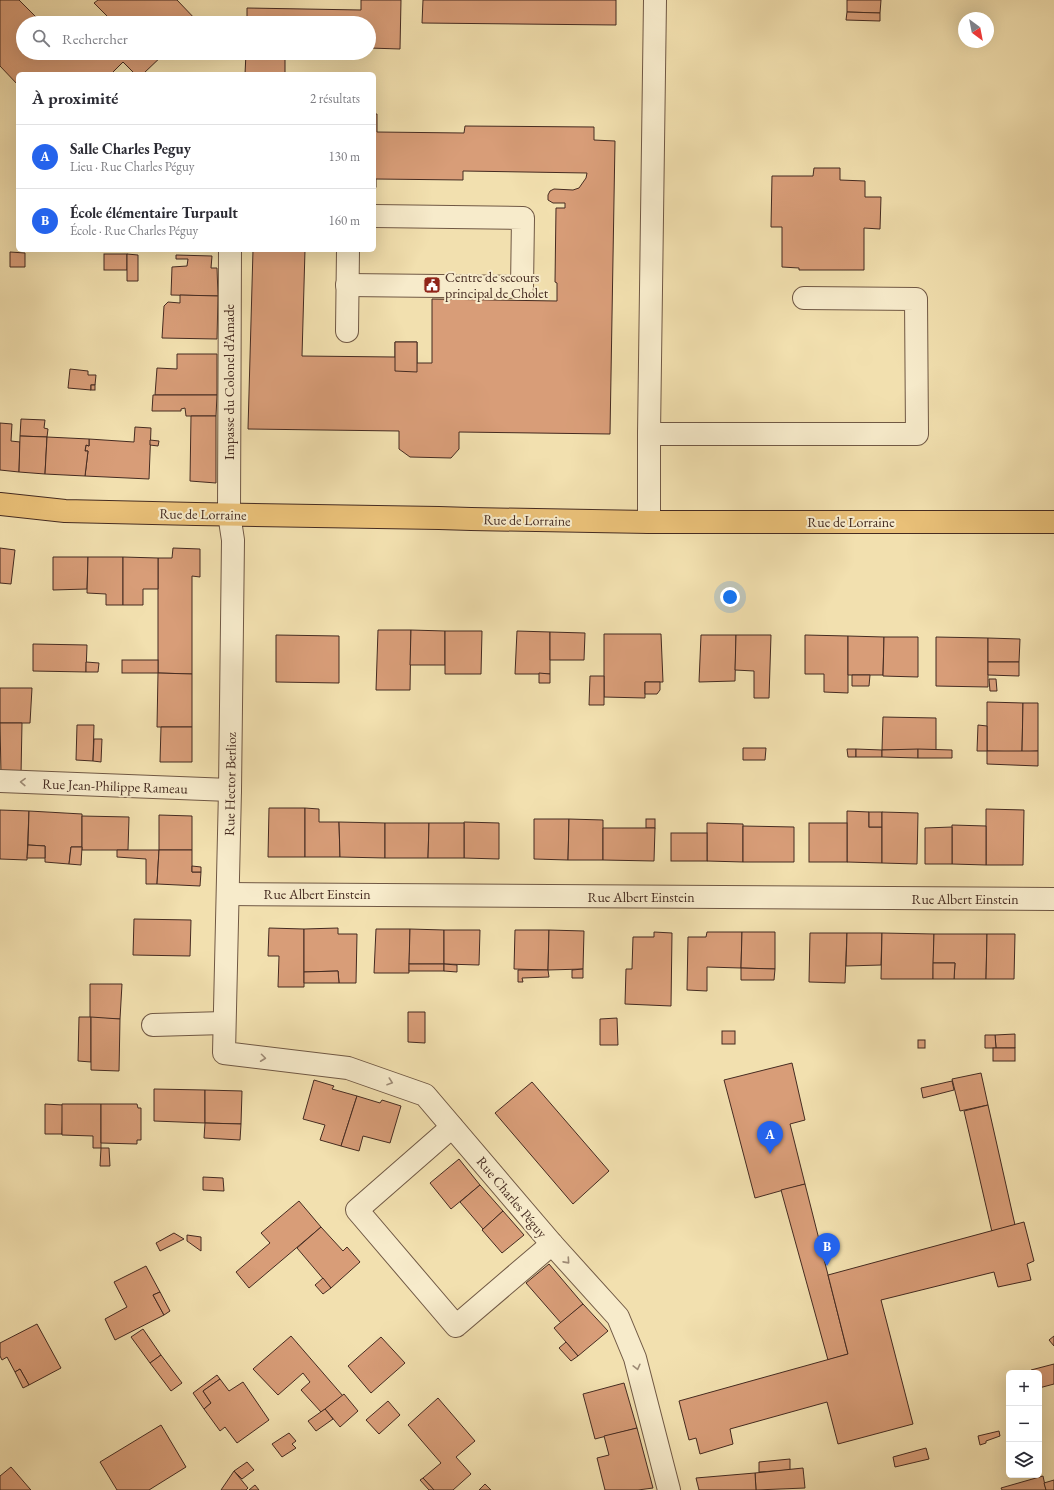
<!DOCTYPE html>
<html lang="fr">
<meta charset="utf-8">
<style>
:root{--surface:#fff;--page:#f7f7f7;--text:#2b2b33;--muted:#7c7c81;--line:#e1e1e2;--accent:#2563eb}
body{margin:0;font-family:"EB Garamond",serif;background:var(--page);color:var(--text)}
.controls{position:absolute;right:12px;bottom:12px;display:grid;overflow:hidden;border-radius:6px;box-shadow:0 4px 16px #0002}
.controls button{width:36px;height:36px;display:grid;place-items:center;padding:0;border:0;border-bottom:1px solid var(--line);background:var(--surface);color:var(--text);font:20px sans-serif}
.compass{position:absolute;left:958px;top:12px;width:36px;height:36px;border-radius:50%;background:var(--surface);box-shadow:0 4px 16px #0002;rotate:148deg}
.you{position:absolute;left:730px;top:597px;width:14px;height:14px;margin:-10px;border:3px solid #fff;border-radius:50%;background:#1a73e8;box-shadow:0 0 0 6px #1a73e833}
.badge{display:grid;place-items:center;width:26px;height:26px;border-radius:50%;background:var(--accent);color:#fff;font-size:13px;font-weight:700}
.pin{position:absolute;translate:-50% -33px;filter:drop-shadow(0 1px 2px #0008)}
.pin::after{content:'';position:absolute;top:21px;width:14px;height:12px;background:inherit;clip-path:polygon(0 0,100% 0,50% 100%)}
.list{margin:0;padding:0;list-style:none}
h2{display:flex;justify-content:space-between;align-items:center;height:52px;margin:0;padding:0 16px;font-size:17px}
h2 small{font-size:13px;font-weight:400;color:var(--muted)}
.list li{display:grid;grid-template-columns:26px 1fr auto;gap:12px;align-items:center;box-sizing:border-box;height:64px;padding:0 16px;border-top:1px solid var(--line)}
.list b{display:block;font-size:15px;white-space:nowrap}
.list p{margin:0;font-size:13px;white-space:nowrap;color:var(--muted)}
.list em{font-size:13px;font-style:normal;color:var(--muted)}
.icon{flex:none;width:22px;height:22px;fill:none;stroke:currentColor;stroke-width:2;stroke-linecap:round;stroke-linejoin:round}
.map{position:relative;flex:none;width:1054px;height:1490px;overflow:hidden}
.search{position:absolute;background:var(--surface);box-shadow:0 4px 16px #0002;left:16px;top:16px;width:360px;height:44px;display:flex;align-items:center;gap:10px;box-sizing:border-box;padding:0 14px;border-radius:22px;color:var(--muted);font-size:15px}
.panel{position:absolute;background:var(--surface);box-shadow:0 4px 16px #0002;left:16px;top:72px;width:360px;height:180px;border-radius:6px}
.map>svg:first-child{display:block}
</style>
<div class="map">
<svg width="1054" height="1490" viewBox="0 0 1054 1490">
<rect width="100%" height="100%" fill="#f2e0af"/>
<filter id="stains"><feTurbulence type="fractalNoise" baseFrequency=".005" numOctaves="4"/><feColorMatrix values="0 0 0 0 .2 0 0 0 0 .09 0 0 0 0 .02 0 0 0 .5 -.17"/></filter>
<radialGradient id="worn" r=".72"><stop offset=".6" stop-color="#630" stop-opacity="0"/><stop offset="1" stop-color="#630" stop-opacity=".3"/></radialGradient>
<g fill="#d89d78" stroke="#452b21">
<path d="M 0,0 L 19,0 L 42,23 L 23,23 L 23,53 L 165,53 L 143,74 L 135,74 L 123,62 L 111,74 L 18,74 L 18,85 L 0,66 Z"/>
<path d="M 98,0 L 177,0 L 198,22 L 197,23 L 109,23 L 112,21 L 94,3 Z"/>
<path d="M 361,0 L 401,0 L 400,49 L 369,48 L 369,23 L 247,23 L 247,8 L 361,10 Z"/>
<path d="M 423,0 L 616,0 L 616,25 L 422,23 Z"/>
<path d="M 847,0 L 881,0 L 880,13 L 847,12 Z"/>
<path d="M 847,12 L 880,13 L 880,21 L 846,20 Z"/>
<path d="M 246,53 L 285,53 L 285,74 L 245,74 Z"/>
<path d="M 374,114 L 377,114 L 377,132 L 464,133 L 465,126 L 594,127 L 594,140 L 615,141 L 610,434 L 459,432 L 459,449 L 451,458 L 410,457 L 399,449 L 399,431 L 248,429 L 253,250 L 305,250 L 302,356 L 395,357 L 395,342 L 417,342 L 417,363 L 432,363 L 432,299 L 557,301 L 557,283 L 555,282 L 556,208 L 565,208 L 565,203 L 553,203 L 548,200 L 548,195 L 550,191 L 554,189 L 573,190 L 579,188 L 586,178 L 587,173 L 463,171 L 463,180 L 376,179 L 376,187 L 374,191 Z"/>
<path d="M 814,168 L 840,168 L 840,180 L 865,181 L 865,197 L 881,197 L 880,229 L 864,228 L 864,270 L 799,270 L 799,268 L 782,267 L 782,227 L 771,227 L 772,176 L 813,176 Z"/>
<path d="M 10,252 L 25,253 L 25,267 L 10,267 Z"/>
<rect x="104" y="254" width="23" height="16"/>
<path d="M 127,254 L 138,255 L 138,281 L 127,281 Z"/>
<path d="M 176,255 L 212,256 L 211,268 L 217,268 L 218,296 L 171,295 L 172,267 L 187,266 L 188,259 L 176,259 Z"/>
<path d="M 180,295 L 218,296 L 217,339 L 162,338 L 164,306 L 168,302 L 180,303 Z"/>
<path d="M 395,342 L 417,342 L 417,372 L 395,371 Z"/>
<path d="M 177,354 L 217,354 L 217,395 L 155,395 L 157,368 L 177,369 Z"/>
<path d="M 70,369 L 88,371 L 88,375 L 96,375 L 95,385 L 91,385 L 91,390 L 68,388 Z"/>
<rect x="91" y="385" width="4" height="5"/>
<path d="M 153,395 L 217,395 L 216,416 L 186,416 L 185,408 L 181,409 L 181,411 L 152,411 Z"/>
<path d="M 191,416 L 216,416 L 216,483 L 190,481 Z"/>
<path d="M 21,419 L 45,420 L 44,428 L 48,429 L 47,437 L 20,436 Z"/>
<path d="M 0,423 L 12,424 L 11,441 L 20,442 L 19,472 L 0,470 Z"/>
<path d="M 135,427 L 151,428 L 149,479 L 85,476 L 88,451 L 85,451 L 86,445 L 89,446 L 89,439 L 134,442 Z"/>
<path d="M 20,436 L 47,437 L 45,474 L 19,472 Z"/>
<path d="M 47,437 L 89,439 L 89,446 L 86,445 L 85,451 L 88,451 L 85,476 L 45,474 Z"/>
<path d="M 150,440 L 159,441 L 158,446 L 150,445 Z"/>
<path d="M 0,548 L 15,550 L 11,584 L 0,583 Z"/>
<path d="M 173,548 L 200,549 L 200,577 L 192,576 L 192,674 L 158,673 L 158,558 L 172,558 Z"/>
<path d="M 53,557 L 88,557 L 87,589 L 53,590 Z"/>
<path d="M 88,557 L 123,557 L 123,605 L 106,605 L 106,594 L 87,593 Z"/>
<path d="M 123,557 L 158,558 L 158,589 L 143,589 L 143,605 L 123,605 Z"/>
<path d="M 378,630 L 411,630 L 410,690 L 376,690 Z"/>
<path d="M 411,630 L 445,631 L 445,665 L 410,665 Z"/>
<path d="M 445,631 L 482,631 L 481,674 L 445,674 Z"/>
<path d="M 517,631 L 550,632 L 550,674 L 515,674 Z"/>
<path d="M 550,632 L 585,633 L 584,660 L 550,660 Z"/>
<path d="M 604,634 L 661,634 L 663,682 L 645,682 L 645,698 L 604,697 Z"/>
<path d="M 276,635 L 339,636 L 339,683 L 276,682 Z"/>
<path d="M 701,635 L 736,635 L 735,681 L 699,682 Z"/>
<path d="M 736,635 L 771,635 L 769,698 L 754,698 L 754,671 L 735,670 Z"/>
<path d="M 805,635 L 848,636 L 848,693 L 824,692 L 824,674 L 805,674 Z"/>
<path d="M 848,636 L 884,637 L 883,675 L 848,675 Z"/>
<path d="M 884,637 L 918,637 L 918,677 L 883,676 Z"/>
<path d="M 936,637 L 988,638 L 988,687 L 936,686 Z"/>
<path d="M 988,638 L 1020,639 L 1019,662 L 988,662 Z"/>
<path d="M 33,644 L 87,645 L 86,672 L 33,671 Z"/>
<rect x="122" y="660" width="36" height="13"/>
<path d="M 86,662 L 99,663 L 98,672 L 86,672 Z"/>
<path d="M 988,662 L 1019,662 L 1019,676 L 988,675 Z"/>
<path d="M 158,673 L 192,674 L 192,727 L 157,727 Z"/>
<path d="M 539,673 L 550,674 L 550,683 L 539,683 Z"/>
<path d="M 852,675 L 870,675 L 869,686 L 852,686 Z"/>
<path d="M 590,676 L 604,676 L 604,705 L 589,705 Z"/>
<path d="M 989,679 L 996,679 L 997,691 L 990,691 Z"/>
<path d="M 645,682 L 660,682 L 660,690 L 657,694 L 645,694 Z"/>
<path d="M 0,688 L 32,688 L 30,723 L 0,723 Z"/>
<path d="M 987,702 L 1023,703 L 1022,752 L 987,751 Z"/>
<path d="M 1023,703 L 1038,703 L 1038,751 L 1022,752 Z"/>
<path d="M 883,717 L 936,718 L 936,750 L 882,750 Z"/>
<path d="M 0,723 L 22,723 L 21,775 L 1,774 Z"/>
<path d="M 77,725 L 94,725 L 93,761 L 76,760 Z"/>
<path d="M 978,725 L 987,726 L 987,751 L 977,751 Z"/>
<path d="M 161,727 L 192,727 L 192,762 L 160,762 Z"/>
<path d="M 94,739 L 102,739 L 101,762 L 93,761 Z"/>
<path d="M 743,748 L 766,748 L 765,760 L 743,760 Z"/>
<path d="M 847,749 L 856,749 L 856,757 L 848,757 Z"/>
<path d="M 856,749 L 882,750 L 882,757 L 856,757 Z"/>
<path d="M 918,749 L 918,758 L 882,757 L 882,750 Z"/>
<path d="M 918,749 L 952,750 L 952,758 L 918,758 Z"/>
<path d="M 987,751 L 1038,751 L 1038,766 L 987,764 Z"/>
<path d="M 269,808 L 305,808 L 305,857 L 268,857 Z"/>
<path d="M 305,808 L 319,809 L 319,822 L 339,822 L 340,857 L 305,857 Z"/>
<path d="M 986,809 L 1024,810 L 1023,865 L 986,865 Z"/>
<path d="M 0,810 L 29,811 L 27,860 L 0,859 Z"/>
<path d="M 29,811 L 82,814 L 82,847 L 71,847 L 69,864 L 45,862 L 45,846 L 28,845 Z"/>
<path d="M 847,811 L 869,812 L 869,827 L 882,827 L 882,863 L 847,862 Z"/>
<rect x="869" y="812" width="13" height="15"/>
<path d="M 882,812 L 918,813 L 917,864 L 882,863 Z"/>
<path d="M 159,815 L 192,816 L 192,850 L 159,850 Z"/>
<path d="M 82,816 L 129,817 L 128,850 L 82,850 Z"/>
<path d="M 534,819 L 569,819 L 568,860 L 534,859 Z"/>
<path d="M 569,819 L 603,820 L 603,860 L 568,860 Z"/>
<rect x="646" y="819" width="9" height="9"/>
<path d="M 339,822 L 385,823 L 385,858 L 340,857 Z"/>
<path d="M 464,822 L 499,823 L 499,859 L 464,858 Z"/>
<path d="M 385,823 L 429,823 L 428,858 L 385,858 Z"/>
<path d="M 429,823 L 464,823 L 464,858 L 428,858 Z"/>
<path d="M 707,823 L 743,824 L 743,862 L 707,861 Z"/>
<rect x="809" y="823" width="38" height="39"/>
<path d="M 952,825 L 986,826 L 986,865 L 952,864 Z"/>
<path d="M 743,826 L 794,827 L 794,862 L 743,862 Z"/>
<path d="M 952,827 L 952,864 L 925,864 L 925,828 Z"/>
<path d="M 603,828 L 655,828 L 654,861 L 603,860 Z"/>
<rect x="671" y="833" width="36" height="28"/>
<path d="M 28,845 L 45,846 L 45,858 L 27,858 Z"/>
<path d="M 71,847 L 82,847 L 81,865 L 69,864 Z"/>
<path d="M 117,850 L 159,850 L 157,884 L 146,884 L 146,859 L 117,857 Z"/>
<path d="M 159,850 L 192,850 L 192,872 L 201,872 L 200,886 L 157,884 Z"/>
<path d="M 192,866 L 201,867 L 201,872 L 192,872 Z"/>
<path d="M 134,919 L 191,920 L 190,956 L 133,955 Z"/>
<path d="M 269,928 L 304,929 L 304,987 L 278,987 L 279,956 L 268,956 Z"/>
<path d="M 338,928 L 338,934 L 357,934 L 356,983 L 339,983 L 338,971 L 304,972 L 304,929 Z"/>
<path d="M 376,929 L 410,929 L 409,973 L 374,973 Z"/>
<path d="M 410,929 L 444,930 L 444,964 L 409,964 Z"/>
<path d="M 444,930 L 480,930 L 479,965 L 444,964 Z"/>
<path d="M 515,930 L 549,930 L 548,970 L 514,969 Z"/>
<path d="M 549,930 L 584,931 L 583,969 L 548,970 Z"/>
<path d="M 654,932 L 672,933 L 671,1006 L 625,1004 L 626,969 L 632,969 L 633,937 L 654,937 Z"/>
<path d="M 707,932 L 742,932 L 741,968 L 707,967 L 707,991 L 687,990 L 688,937 L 706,937 Z"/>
<path d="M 742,932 L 775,932 L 775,969 L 741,968 Z"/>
<path d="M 810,933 L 847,933 L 845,983 L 809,982 Z"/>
<path d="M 847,933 L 882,933 L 881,965 L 846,966 Z"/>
<path d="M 882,933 L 934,934 L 933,979 L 881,979 Z"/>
<path d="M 934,934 L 987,934 L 986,979 L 954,979 L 955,963 L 933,963 Z"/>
<path d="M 987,934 L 1015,934 L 1014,979 L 986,979 Z"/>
<path d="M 933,963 L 955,963 L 954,979 L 933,979 Z"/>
<rect x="409" y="964" width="35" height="7"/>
<path d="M 444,964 L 457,965 L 457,972 L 444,971 Z"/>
<path d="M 741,968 L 775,969 L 774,980 L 741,980 Z"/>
<path d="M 583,969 L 583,978 L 572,978 L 572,970 Z"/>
<path d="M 518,970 L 548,970 L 549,977 L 522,978 L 523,982 L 518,982 Z"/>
<path d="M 338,971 L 339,983 L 304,983 L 304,972 Z"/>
<path d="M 90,984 L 122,984 L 120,1019 L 90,1018 Z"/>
<path d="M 408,1012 L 425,1012 L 425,1043 L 408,1042 Z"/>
<path d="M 79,1017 L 91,1017 L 91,1062 L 78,1061 Z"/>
<path d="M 91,1017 L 120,1019 L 119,1071 L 91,1070 Z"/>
<path d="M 617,1018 L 618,1045 L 600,1045 L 600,1019 Z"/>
<rect x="722" y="1031" width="13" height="13"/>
<path d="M 1015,1034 L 1015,1048 L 996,1048 L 995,1035 Z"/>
<path d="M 985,1035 L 995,1035 L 996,1048 L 985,1048 Z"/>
<rect x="918" y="1040" width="7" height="8"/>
<rect x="993" y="1048" width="22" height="13"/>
<path d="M 792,1063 L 805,1120 L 790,1124 L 805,1184 L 755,1198 L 724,1080 Z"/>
<path d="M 981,1073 L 988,1105 L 960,1111 L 952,1079 Z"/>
<path d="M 314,1080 L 334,1086 L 332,1089 L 357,1096 L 341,1146 L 320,1140 L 325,1125 L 303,1119 Z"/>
<path d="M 952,1081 L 954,1090 L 923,1098 L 921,1088 Z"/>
<path d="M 532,1082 L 609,1171 L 573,1204 L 495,1113 Z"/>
<path d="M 154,1089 L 205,1090 L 205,1123 L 154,1121 Z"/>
<path d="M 205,1090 L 242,1091 L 241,1124 L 205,1123 Z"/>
<path d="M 357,1096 L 380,1103 L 382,1100 L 401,1106 L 390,1143 L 363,1136 L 359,1151 L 341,1146 Z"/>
<path d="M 45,1104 L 63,1105 L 62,1134 L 45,1134 Z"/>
<path d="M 62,1104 L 101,1104 L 101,1148 L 93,1148 L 93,1136 L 62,1135 Z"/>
<path d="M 101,1104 L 137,1104 L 138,1108 L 141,1108 L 141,1140 L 137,1140 L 137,1144 L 101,1143 Z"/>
<path d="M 988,1105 L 1015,1225 L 992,1232 L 964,1111 Z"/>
<path d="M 205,1123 L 241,1124 L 240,1140 L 204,1138 Z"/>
<path d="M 101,1148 L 109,1148 L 110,1166 L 100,1166 Z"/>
<path d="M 459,1159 L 480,1185 L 451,1209 L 430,1183 Z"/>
<path d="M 203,1177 L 223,1178 L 224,1191 L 203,1190 Z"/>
<path d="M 805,1184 L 848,1354 L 828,1360 L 781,1190 Z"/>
<path d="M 480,1185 L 503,1211 L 483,1229 L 460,1202 Z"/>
<path d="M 299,1201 L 321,1227 L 249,1288 L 236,1272 L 270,1243 L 261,1233 Z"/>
<path d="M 503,1211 L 524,1235 L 502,1253 L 482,1230 Z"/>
<path d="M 1024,1222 L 1034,1261 L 1027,1264 L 1031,1280 L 998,1287 L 994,1272 L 881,1300 L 913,1424 L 838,1444 L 827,1402 L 730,1429 L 733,1444 L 700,1454 L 696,1438 L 689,1440 L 679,1401 L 848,1354 L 828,1275 Z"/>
<path d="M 321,1227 L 343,1251 L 347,1247 L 360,1262 L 331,1288 L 297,1248 Z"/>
<path d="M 174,1233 L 184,1239 L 160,1251 L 156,1243 Z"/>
<path d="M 187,1235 L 201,1237 L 201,1251 L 187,1241 Z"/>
<path d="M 549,1264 L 583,1304 L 561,1323 L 526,1283 Z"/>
<path d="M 146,1266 L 160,1292 L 153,1295 L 164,1315 L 115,1340 L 105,1319 L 127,1307 L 114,1282 Z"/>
<path d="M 323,1278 L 331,1288 L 323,1294 L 315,1285 Z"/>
<path d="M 160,1292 L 170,1311 L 164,1315 L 153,1295 Z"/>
<path d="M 583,1304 L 608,1331 L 578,1356 L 554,1328 Z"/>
<path d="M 37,1324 L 61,1368 L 29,1385 L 20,1369 L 15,1372 L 7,1357 L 2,1360 L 0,1356 L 0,1343 Z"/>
<path d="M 143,1329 L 161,1355 L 150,1363 L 131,1337 Z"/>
<path d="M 291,1336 L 343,1396 L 321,1412 L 301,1390 L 310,1382 L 303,1373 L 278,1395 L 253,1369 Z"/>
<path d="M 1054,1336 L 1054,1346 L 1049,1340 Z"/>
<path d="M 381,1337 L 405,1363 L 371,1393 L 348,1366 Z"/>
<path d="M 566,1342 L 578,1356 L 571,1361 L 559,1348 Z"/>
<path d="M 161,1355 L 182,1383 L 171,1391 L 150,1363 Z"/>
<path d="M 1054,1364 L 1054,1384 L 1039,1388 L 1039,1373 L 1032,1373 L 1031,1370 Z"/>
<path d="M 20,1369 L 29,1385 L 23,1388 L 15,1372 Z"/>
<path d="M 217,1375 L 220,1379 L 203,1391 L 211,1403 L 204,1409 L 193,1393 Z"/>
<path d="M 220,1379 L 229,1391 L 243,1382 L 269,1420 L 237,1443 L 225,1427 L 220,1431 L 204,1409 L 211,1403 L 203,1391 Z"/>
<path d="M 624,1383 L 637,1428 L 595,1439 L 583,1394 Z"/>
<path d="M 344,1394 L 358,1411 L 340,1427 L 325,1409 Z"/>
<path d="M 438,1398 L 475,1441 L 456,1457 L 471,1474 L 453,1490 L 434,1490 L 423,1478 L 441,1463 L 408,1425 Z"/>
<path d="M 388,1401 L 400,1415 L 379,1434 L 366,1420 Z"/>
<path d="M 325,1409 L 333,1419 L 316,1431 L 308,1421 Z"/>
<path d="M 161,1425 L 186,1467 L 149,1490 L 117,1490 L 100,1462 Z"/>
<path d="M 637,1428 L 653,1488 L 638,1490 L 605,1490 L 597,1458 L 609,1455 L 604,1436 Z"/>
<path d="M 999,1431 L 1000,1436 L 986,1441 L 986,1443 L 980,1445 L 978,1436 Z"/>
<path d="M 289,1433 L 296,1441 L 292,1444 L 296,1448 L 282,1457 L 272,1444 Z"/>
<path d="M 926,1448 L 929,1459 L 895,1467 L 893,1457 Z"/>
<path d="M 790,1459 L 790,1470 L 759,1472 L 759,1462 Z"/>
<path d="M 247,1462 L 254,1470 L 242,1479 L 234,1471 Z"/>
<path d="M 11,1467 L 30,1489 L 31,1490 L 0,1490 L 0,1476 Z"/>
<path d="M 803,1468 L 805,1488 L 756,1490 L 755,1473 Z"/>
<path d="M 234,1471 L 248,1488 L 246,1490 L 221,1490 Z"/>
<path d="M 755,1473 L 756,1490 L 699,1490 L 696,1478 Z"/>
<path d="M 1043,1476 L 1046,1490 L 1002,1490 L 1001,1488 Z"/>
<path d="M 423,1478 L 434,1490 L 429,1490 L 420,1480 Z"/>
<path d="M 1054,1480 L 1054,1490 L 1046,1490 L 1044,1483 Z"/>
<path d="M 485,1484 L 491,1490 L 479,1490 Z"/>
<path d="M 255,1485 L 259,1490 L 249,1490 Z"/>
</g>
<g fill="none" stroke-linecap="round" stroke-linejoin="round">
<g stroke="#705844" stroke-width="24">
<g id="minor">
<path d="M 655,0 L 649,434 L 917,434 L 916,299 L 804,298"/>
<path d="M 230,250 L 229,514 L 233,540 L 230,790 L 224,1053 L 348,1068 L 425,1095 L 552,1244 L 618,1317 L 635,1358 L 669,1490"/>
<path d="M 347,285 L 522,287 L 523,218 L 374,216"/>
<path d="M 347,331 L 348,250"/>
<path d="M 649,434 L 649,522"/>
<path d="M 0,781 L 230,790"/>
<path d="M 228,894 L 1054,899"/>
<path d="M 153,1025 L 224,1023"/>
<path d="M 452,1127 L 357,1210 L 456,1326 L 552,1244"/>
</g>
</g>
<g stroke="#452b21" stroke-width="24">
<path id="major" d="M 0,504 L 65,511 L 196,514 L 439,518 L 471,519 L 649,522 L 1054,522"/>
</g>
<use href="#minor" stroke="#f7ebcb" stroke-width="22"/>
<use href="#major" stroke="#e9c078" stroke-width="22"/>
</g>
<defs><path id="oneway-chevron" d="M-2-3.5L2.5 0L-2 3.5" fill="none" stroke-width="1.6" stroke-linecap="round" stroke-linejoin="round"/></defs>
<g stroke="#9e8b76">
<use href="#oneway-chevron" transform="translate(23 782) rotate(-178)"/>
<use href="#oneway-chevron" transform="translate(263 1058) rotate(7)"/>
<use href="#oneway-chevron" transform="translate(390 1082) rotate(19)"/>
<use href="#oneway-chevron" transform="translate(567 1261) rotate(48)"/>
<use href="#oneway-chevron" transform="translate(637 1367) rotate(76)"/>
</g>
<defs>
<g id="civic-square" transform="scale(0.9)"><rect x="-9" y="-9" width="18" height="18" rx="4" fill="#8f2418" stroke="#f7ebcb"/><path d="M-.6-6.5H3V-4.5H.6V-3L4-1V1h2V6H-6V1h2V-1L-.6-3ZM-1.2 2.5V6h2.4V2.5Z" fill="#fff"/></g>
</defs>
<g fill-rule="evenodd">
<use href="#civic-square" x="432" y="285"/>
</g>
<g text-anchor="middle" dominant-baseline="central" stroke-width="4" stroke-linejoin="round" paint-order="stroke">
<g font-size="14" fill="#452b21" stroke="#f7ebcb" text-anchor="start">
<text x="445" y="277">Centre de secours<tspan x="445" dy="16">principal de Cholet</tspan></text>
</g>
<g font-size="14" fill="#452b21" stroke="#f7ebcb">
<text transform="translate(229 382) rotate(-90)">Impasse du Colonel d’Amade</text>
<text transform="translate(203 514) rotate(1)">Rue de Lorraine</text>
<text transform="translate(527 520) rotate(1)">Rue de Lorraine</text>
<text x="851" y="522">Rue de Lorraine</text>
<text transform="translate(230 784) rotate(-89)">Rue Hector Berlioz</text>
<text transform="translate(115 786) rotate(2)">Rue Jean-Philippe Rameau</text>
<text x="317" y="894">Rue Albert Einstein</text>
<text x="641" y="897">Rue Albert Einstein</text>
<text x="965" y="899">Rue Albert Einstein</text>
<text transform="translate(512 1197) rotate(50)">Rue Charles Péguy</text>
</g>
</g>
<rect width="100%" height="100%" filter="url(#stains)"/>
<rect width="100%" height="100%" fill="url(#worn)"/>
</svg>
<div class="controls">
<button>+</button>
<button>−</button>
<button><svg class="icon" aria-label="layers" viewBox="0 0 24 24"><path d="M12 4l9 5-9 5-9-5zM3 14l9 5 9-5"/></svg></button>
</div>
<svg class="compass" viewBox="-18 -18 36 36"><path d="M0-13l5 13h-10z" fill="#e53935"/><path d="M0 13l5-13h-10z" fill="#7c7c81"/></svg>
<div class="you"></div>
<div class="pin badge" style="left:770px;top:1154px">A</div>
<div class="pin badge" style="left:827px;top:1266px">B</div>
<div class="search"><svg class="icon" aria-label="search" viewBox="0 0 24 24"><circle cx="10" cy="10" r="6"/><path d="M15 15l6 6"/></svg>Rechercher</div>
<section class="panel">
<h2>À proximité<small>2 résultats</small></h2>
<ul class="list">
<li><span class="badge">A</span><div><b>Salle Charles Peguy</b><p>Lieu · Rue Charles Péguy</p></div><em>130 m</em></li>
<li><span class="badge">B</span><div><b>École élémentaire Turpault</b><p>École · Rue Charles Péguy</p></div><em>160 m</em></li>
</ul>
</section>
</div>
